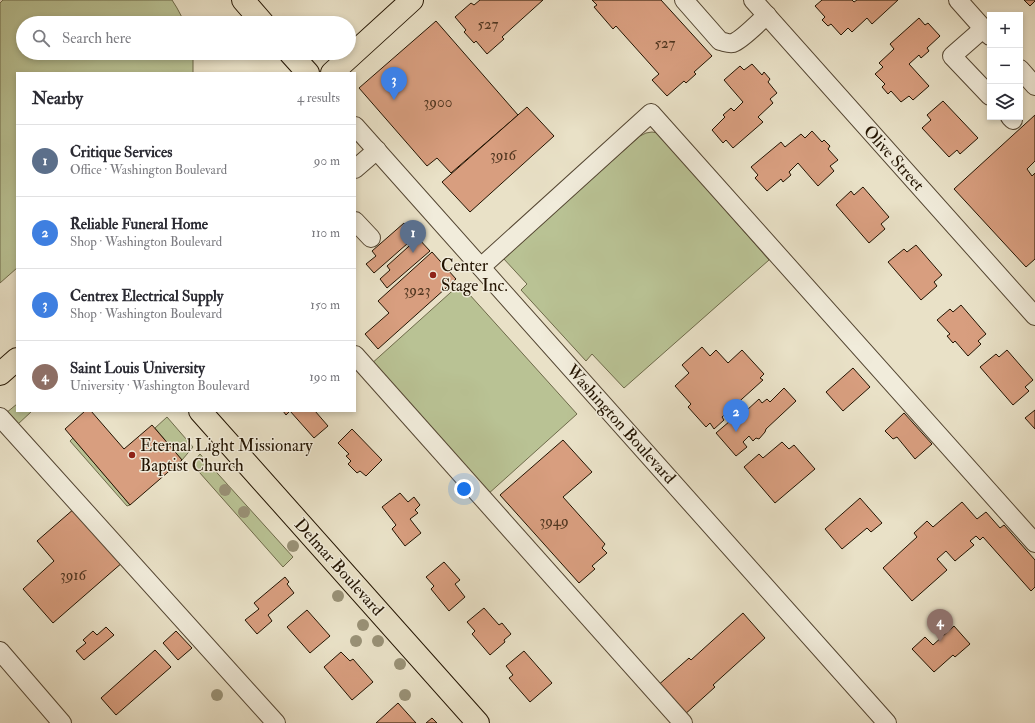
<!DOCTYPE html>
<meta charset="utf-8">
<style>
:root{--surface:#fff;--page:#f2f2f3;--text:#2b2b33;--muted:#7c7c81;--line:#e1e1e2;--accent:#8f2418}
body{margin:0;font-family:"IM FELL Double Pica",serif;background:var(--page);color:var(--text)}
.controls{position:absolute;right:12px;top:12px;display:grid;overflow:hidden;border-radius:0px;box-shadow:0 2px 6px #0003}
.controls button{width:36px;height:36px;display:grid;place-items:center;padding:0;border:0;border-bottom:1px solid var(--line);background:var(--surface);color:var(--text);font:20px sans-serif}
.you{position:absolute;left:464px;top:489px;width:14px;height:14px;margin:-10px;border:3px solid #fff;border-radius:50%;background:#1a73e8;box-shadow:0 0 0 6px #1a73e833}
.badge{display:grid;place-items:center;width:26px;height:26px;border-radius:50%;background:var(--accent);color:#fff;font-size:13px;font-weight:700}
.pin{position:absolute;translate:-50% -33px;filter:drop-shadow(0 1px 2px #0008)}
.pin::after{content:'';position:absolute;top:21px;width:14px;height:12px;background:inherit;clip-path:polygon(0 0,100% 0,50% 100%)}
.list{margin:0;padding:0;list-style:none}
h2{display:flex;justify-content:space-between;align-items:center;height:52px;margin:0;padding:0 16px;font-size:17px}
h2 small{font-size:13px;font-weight:400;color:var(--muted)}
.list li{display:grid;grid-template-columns:26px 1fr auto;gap:12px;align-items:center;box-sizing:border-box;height:72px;padding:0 16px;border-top:1px solid var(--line)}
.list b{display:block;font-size:15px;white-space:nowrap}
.list p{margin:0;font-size:13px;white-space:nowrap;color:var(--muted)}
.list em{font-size:13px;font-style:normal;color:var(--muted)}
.icon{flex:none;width:22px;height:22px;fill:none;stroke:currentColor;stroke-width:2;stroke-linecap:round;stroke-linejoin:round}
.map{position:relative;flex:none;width:1035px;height:723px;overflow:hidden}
.search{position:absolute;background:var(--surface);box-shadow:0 2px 6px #0003;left:16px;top:16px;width:340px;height:44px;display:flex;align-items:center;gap:10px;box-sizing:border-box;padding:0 14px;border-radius:22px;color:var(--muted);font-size:15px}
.panel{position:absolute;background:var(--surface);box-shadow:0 2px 6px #0003;left:16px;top:72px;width:340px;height:340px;border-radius:0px}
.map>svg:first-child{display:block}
</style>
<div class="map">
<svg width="1035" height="723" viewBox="0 0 1035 723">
<rect width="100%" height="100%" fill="#e9e1c7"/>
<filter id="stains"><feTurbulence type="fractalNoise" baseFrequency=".005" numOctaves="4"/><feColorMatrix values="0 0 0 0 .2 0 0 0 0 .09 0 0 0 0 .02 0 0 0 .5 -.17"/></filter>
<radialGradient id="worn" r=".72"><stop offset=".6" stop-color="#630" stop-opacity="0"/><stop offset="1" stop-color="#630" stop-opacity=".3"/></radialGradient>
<g fill="#b9c294" stroke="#6e6a4a">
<path d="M 3,0 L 172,0 L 177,8 L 185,23 L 23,23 L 23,53 L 193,53 L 193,73 L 17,73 L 17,268 L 0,283 L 0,3 Z"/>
<path d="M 652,132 L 658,133 L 769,260 L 624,388 L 592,354 L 586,361 L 521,290 L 527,284 L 503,258 L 640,136 L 646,133 Z"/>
<path d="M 460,284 L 577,414 L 487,495 L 370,365 Z"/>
<path d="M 17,404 L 17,411 L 32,411 L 17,425 L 6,413 Z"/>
<path d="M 167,417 L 193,447 L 182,460 L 155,428 Z"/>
<path d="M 73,438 L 130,505 L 127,506 L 70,441 Z"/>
<path d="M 200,454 L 293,557 L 283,567 L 192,464 Z"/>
</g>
<g fill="#d89e7f" stroke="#221301">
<path d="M 480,0 L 543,0 L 502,37 L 504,39 L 487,54 L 476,41 L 474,43 L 464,32 L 466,30 L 455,17 L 471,3 L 474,5 Z"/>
<path d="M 592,0 L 661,0 L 712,56 L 694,72 L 696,74 L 686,83 L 684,81 L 667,96 L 652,80 L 659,74 L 616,26 L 613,29 L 594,7 L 597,5 Z"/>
<path d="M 822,0 L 852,0 L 854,2 L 857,0 L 898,0 L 872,24 L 867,18 L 852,32 L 848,28 L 841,35 L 831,24 L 828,26 L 822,20 L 825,17 L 815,6 Z"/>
<path d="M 1024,0 L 1035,0 L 1035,1 L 1030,6 Z"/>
<path d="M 919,18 L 925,25 L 928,23 L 940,36 L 927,48 L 929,51 L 921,58 L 919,55 L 909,64 L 929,86 L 913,100 L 909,96 L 901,102 L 891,91 L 888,94 L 882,87 L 885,84 L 875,74 L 883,67 L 879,63 L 894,49 L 890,44 Z"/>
<path d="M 436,21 L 518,115 L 451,173 L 437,158 L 427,166 L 359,88 Z"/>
<path d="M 752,64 L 762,75 L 764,72 L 770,79 L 768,82 L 777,93 L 770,99 L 773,103 L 758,117 L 763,122 L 733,148 L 726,140 L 723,143 L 712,130 L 725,117 L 723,115 L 731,108 L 734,111 L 743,102 L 724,80 L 740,66 L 744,70 Z"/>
<path d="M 943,101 L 978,138 L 960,154 L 957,150 L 949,157 L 922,128 L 931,120 L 927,115 Z"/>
<path d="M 527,107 L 554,136 L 470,212 L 442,182 Z"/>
<path d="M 1035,115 L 1035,161 L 1027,169 L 1032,176 L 1035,173 L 1035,259 L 1026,267 L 954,189 Z"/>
<path d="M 812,131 L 822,142 L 824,140 L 830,146 L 828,149 L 838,160 L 830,166 L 834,171 L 818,186 L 798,163 L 789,172 L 791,175 L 783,182 L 781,179 L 767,191 L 755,178 L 758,175 L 751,167 L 781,142 L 785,147 L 801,134 L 805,138 Z"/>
<path d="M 863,187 L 889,217 L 881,224 L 885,229 L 869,243 L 836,205 L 851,191 L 854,195 Z"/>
<path d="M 404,223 L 416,236 L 374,273 L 366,264 L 376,256 L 372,251 Z"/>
<path d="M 418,238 L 430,251 L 387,288 L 380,279 L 390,270 L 387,266 Z"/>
<path d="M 916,245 L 942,275 L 934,282 L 937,286 L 921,300 L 888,262 L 904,249 L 907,252 Z"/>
<path d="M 432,252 L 456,279 L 378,349 L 365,334 L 389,313 L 378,301 Z"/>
<path d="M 961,305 L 986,334 L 978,341 L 981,344 L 968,356 L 955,341 L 953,343 L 947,336 L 950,334 L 937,320 L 950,309 L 953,312 Z"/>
<path d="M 702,347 L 710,356 L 716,350 L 728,363 L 742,350 L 764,374 L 760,378 L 763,380 L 722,417 L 724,420 L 714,429 L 710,423 L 706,427 L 688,407 L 691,404 L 675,386 L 689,373 L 682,365 Z"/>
<path d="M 1007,350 L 1033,380 L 1025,387 L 1029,391 L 1013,405 L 980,367 L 996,354 L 999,357 Z"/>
<path d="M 853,368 L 870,387 L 843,411 L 826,392 Z"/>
<path d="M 784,388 L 796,401 L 766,429 L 765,432 L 759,439 L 756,438 L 753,441 L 749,436 L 743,442 L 747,447 L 736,456 L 716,433 L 730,421 L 731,414 L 739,408 L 746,411 L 759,399 L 762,403 L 767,399 L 770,402 Z"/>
<path d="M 1035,410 L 1035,429 L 1025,418 Z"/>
<path d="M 85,411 L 91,411 L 124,449 L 152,425 L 182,460 L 130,505 L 65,429 Z"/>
<path d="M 283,411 L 315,411 L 328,426 L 314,438 L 290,411 L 286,415 Z"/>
<path d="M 904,413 L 932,444 L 915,459 L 897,437 L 893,439 L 885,431 Z"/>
<path d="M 352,429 L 382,460 L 366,476 L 360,471 L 357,473 L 348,464 L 351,461 L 346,456 L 349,454 L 338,443 Z"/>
<path d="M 563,440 L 592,472 L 563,497 L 605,544 L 602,548 L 607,553 L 592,566 L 595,569 L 579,583 L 500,495 Z"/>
<path d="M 782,442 L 789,449 L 794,445 L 815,469 L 775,503 L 744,467 L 759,454 L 763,458 Z"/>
<path d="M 400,493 L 408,502 L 414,497 L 420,505 L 415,510 L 418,513 L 410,519 L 421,533 L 405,546 L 392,529 L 396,525 L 382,507 Z"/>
<path d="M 860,498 L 882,523 L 871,532 L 867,528 L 842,549 L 825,529 Z"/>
<path d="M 962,502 L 977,519 L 986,512 L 1000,528 L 1004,525 L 1035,560 L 1035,587 L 1031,591 L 983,537 L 980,540 L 976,536 L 970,541 L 974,545 L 955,561 L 946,551 L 937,559 L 947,570 L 912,601 L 883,568 L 917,537 L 914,533 L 927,521 L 933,527 Z"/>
<path d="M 75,508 L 123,562 L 53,623 L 23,589 L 54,561 L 37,541 Z"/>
<path d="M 444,562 L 460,580 L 455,584 L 465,597 L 449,611 L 431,589 L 434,586 L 426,577 Z"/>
<path d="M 285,577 L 289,582 L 287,584 L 294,593 L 268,615 L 272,621 L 257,634 L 245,620 L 259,609 L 254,603 Z"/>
<path d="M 484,608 L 499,625 L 502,623 L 511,634 L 504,640 L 505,642 L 490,655 L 472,634 L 475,631 L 467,622 Z"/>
<path d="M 307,610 L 330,636 L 310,653 L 287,627 Z"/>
<path d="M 743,613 L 765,638 L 713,685 L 715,687 L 683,716 L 656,687 L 689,658 L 691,660 Z"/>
<path d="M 954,626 L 970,644 L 955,657 L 953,655 L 934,672 L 912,649 L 925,637 L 933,645 Z"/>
<path d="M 106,627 L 114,635 L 84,660 L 76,651 L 86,643 L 83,640 L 93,631 L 97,635 Z"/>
<path d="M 176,631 L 192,648 L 178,660 L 163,643 Z"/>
<path d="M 155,650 L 171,667 L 116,715 L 101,698 Z"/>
<path d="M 524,651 L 552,683 L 530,702 L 509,678 L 513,675 L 506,666 Z"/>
<path d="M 341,652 L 350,661 L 353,659 L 373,682 L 352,700 L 324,667 Z"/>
<path d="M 398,703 L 416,723 L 376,723 Z"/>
<path d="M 432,718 L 437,723 L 426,723 Z"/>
</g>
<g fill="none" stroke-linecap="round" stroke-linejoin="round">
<g stroke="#544632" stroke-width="20">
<g id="minor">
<path d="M 684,0 L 720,41 C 725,42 729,44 733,43 C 742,40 759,22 767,15"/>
<path d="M 753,0 L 1035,316"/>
<path d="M 958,0 L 990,36"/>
<path d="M 984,28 L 952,56 L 990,96"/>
<path d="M 1020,69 L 1035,86"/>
<path d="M 1010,117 L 1013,120"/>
<path d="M 355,126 L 887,723"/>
<path d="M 355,169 L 377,150"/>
<path d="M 355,221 L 371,238"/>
<path d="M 481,267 L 651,113 L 1035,543"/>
<path d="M 355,355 L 683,723"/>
<path d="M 0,417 L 276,723"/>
<path d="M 0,651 L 62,723"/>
</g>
</g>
<g stroke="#221301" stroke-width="24">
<g id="major">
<path d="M 243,0 L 263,23"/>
<path d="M 290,53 L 308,73"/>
<path d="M 332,73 L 412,0"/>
<path d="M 0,374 L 17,359"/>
<path d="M 200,411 L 478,723"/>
</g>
</g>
<use href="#minor" stroke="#f1ecdb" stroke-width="18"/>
<use href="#major" stroke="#e9e1c7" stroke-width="22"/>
</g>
<g fill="#999176">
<circle cx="225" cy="490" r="6"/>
<circle cx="244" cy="512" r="6"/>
<circle cx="293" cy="546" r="6"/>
<circle cx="338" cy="596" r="6"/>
<circle cx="363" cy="625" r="6"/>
<circle cx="356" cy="641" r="6"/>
<circle cx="378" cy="641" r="6"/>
<circle cx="400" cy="664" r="6"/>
<circle cx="217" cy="695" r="6"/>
<circle cx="405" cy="695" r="6"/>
</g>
<g fill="#8f2418" stroke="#f1ecdb" stroke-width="1.5">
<circle cx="433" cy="275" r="4"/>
<circle cx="132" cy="455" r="4"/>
</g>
<g text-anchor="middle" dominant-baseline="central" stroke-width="3" stroke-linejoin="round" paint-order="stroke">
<g font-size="15" fill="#503620">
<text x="488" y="24">527</text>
<text x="665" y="43">527</text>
<text x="438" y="102">3900</text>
<text x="503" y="155">3916</text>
<text x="417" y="290">3923</text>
<text x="554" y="521">3949</text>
<text x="73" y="575">3916</text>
</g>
<g font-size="17" fill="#221301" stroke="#f1ecdb">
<text transform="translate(894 158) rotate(48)">Olive Street</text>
<text transform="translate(621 424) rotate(48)">Washington Boulevard</text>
<text transform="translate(339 567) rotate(48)">Delmar Boulevard</text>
</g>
<g font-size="17" fill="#221301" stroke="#f1ecdb" text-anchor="start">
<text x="441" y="265">Center<tspan x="441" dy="20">Stage Inc.</tspan></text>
<text x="140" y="445">Eternal Light Missionary<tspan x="140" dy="20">Baptist Church</tspan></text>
</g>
</g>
<rect width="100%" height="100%" filter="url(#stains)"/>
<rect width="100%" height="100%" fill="url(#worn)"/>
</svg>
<div class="controls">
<button>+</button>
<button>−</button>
<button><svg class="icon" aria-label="layers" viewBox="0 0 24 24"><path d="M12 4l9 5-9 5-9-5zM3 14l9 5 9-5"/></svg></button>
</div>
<div class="you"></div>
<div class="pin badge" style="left:413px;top:253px;background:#5c6f8a">1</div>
<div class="pin badge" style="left:736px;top:432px;background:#3f7fe0">2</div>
<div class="pin badge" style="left:394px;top:100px;background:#3f7fe0">3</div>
<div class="pin badge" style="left:940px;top:642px;background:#8d6e63">4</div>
<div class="search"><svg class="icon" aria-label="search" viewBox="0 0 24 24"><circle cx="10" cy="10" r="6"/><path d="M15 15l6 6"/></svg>Search here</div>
<section class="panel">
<h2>Nearby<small>4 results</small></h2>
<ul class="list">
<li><span class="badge" style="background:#5c6f8a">1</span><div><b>Critique Services</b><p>Office · Washington Boulevard</p></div><em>90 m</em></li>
<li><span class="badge" style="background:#3f7fe0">2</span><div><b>Reliable Funeral Home</b><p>Shop · Washington Boulevard</p></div><em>110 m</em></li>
<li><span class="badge" style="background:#3f7fe0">3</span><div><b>Centrex Electrical Supply</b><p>Shop · Washington Boulevard</p></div><em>150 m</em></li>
<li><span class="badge" style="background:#8d6e63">4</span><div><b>Saint Louis University</b><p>University · Washington Boulevard</p></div><em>190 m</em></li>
</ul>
</section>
</div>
